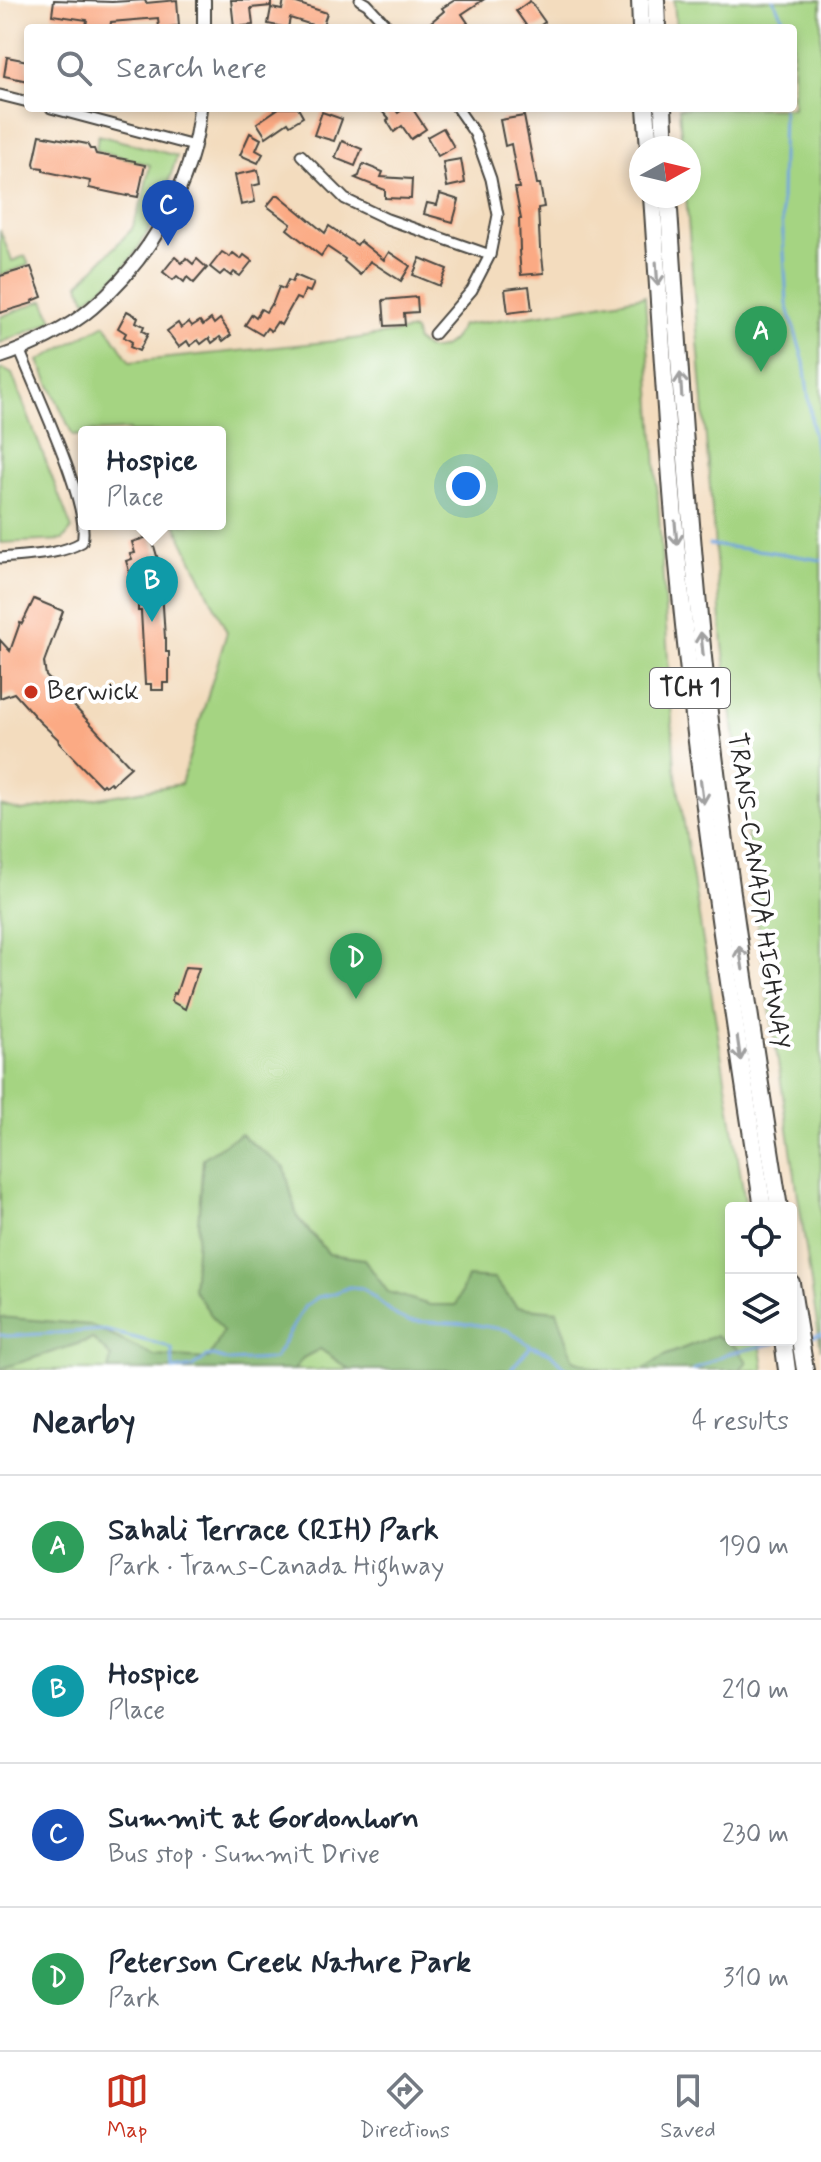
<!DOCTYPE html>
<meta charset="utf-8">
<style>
:root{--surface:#fff;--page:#f6f6f7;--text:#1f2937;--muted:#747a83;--line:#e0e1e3;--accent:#c8321e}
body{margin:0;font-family:Mynerve,sans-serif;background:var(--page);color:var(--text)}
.controls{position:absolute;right:24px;bottom:24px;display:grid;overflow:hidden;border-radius:8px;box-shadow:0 4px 12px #0003}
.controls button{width:72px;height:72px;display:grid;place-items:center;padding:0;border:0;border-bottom:2px solid var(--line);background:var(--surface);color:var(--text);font:40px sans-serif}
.compass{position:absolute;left:629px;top:136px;width:72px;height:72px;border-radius:50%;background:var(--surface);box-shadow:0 4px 12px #0003;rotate:82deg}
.you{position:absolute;left:466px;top:486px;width:28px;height:28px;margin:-20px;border:6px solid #fff;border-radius:50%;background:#1a73e8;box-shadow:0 0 0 12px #1a73e833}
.badge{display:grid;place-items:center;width:52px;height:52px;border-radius:50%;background:var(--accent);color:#fff;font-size:26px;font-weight:700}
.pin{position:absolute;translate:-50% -66px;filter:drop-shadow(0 2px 4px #0008)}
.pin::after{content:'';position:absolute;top:42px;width:28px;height:24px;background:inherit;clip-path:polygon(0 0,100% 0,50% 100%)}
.popup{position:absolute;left:78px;top:426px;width:148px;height:104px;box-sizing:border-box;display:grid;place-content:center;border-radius:8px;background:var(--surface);filter:drop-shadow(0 2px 6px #0005);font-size:26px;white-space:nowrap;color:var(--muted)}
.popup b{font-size:30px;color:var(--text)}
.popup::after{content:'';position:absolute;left:50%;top:100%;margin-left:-16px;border:16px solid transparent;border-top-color:var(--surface)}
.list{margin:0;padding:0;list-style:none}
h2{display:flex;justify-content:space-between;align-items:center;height:104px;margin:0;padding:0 32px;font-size:34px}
h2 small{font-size:26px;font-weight:400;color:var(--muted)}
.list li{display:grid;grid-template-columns:52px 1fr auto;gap:24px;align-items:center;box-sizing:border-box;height:144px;padding:0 32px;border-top:2px solid var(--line)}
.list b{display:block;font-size:30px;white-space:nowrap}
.list p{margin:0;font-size:26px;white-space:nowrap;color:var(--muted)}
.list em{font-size:26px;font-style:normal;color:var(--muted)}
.icon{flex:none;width:44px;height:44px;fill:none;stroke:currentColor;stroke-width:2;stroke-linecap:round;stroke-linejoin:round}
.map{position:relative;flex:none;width:821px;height:1370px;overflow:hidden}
.search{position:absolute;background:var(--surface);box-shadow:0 4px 12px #0003;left:24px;right:24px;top:24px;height:88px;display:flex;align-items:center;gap:20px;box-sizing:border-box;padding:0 28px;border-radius:8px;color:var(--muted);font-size:30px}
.sheet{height:680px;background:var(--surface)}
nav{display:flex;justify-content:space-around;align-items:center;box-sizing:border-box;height:112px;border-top:2px solid var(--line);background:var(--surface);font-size:22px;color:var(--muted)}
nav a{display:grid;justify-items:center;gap:4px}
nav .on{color:var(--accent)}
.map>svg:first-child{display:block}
</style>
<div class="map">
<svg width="821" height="1370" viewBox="0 0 821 1370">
<rect width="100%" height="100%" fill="#fff"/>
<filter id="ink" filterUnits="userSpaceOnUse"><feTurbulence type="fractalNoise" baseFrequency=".0125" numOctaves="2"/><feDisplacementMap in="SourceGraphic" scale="16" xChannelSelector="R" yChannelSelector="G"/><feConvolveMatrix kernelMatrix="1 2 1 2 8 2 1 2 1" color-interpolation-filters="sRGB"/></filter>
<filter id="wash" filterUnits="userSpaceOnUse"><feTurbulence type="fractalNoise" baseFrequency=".006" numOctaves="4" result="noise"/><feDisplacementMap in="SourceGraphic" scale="32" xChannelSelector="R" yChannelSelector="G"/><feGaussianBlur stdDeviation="1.8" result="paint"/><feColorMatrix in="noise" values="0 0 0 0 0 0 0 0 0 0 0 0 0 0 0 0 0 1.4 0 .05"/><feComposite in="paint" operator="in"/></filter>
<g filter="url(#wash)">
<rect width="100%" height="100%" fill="#f3dcbe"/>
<g fill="#a5d482" stroke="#688056" stroke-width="2">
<path d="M 674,0 L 821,0 L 821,1350 L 761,948 L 723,645 L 686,196 L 689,196 L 689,148 L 682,148 L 679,108 L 793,108 L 793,28 L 676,28 Z"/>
<path d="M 98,135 L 177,156 C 164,197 147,246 115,277 C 106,285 96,293 86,300 L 79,284 L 132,229 L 143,198 L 150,165 L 96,150 Z"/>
<path d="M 0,230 L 12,261 L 25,256 L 29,265 L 0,275 Z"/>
<path d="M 645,296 L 675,768 L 746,1208 L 731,1208 L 731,1340 L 760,1340 L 764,1370 L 0,1370 L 0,805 L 22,811 L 181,784 L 227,632 L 175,524 L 220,524 L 220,432 L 130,432 L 129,430 L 84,432 L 84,435 L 73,436 L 39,361 L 105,324 L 130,362 L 346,340 L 414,330 L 417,342 C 421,344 425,348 430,349 C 446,351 456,337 462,325 L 549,313 Z"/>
<path d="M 44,300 L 53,320 L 40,327 L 0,343 L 0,317 Z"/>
<path d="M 3,369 L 12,374 L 72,529 L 63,540 L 0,543 L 0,370 Z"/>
</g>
<g fill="#84b670" stroke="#58704e" stroke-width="2">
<path d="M 240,1134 L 285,1168 L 297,1217 L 329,1254 L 364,1259 L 388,1292 L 430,1305 L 456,1305 L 467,1277 L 494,1279 L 517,1307 L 557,1311 L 574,1360 L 603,1370 L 350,1370 L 320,1349 L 303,1358 L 294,1370 L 108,1370 L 111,1357 L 93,1339 L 0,1369 L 0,1317 L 90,1325 L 154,1356 L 209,1359 L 223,1332 L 193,1289 L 203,1158 Z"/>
<path d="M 716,1335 L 737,1348 L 747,1362 L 739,1370 L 643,1370 L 664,1356 Z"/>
</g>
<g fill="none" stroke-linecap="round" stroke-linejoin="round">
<g stroke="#73a5de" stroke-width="3">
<path d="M 773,0 L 786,23 L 786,28"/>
<path d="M 783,108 L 781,199 L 787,304 L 804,362 L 821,494"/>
<path d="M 709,545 L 766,551 L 821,560"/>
<path d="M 0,1335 L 8,1336 L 104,1330 L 163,1345 L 172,1349 L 173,1370 L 192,1367 L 207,1357 L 214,1356 L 229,1361 L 274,1359 L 305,1306 L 318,1297 L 332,1294 L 349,1287 L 362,1288 L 397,1316 L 408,1321 L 471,1324 L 507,1330 L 531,1346 L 550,1353 L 564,1367 L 572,1370"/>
<path d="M 807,1337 L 821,1334"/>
<path d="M 510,1370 L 531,1346"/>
<path d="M 693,1370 L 726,1354 L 776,1343"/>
</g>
</g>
<g id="blocks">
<g fill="#fbaa84">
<path d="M 54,0 L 112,2 L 145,0 L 146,3 L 177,0 L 179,26 L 159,28 L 158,18 L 111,22 L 110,28 L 86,26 L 87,20 L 52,15 Z"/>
<path d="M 231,0 L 271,0 L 271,6 L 251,8 L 253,25 L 234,27 Z"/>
<path d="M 284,0 L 294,0 L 293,2 L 327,13 L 322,28 L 290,18 L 288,28 L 268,24 L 271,8 L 282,10 Z"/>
<path d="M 455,0 L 483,0 L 462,14 L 468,23 L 459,28 L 424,28 L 444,11 L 442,8 Z"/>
<path d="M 530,1 L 545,22 L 537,28 L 528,28 L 516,11 Z"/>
<path d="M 7,57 L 28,61 L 28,81 L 4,76 Z"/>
<path d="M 279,108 L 298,108 L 303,117 L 290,125 L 288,122 L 266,137 L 257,123 Z"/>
<path d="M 379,108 L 394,108 L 398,113 L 405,108 L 412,108 L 426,129 L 411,139 L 402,126 L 394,132 L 387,121 L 389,119 Z"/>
<path d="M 322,112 L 342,119 L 334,141 L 314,135 Z"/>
<path d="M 524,116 L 537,184 L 540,184 L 544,207 L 538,208 L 540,248 L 541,248 L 544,273 L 521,275 L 519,251 L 520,250 L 519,219 L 521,219 L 515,188 L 519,188 L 511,144 L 505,146 L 500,120 Z"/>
<path d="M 443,128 L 454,147 L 438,156 L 427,137 Z"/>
<path d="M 250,133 L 261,139 L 256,150 L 263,154 L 258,163 L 240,155 Z"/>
<path d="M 40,135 L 87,144 L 90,149 L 94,149 L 96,154 L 135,161 L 135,163 L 145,165 L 138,197 L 127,195 L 127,196 L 89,188 L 90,181 L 43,171 L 43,168 L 35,167 L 34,163 Z"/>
<path d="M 342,141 L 362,149 L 355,166 L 335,158 Z"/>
<path d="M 461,159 L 465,183 L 447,187 L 443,162 Z"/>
<path d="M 363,164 L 383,172 L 381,177 L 412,179 L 411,199 L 385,198 L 385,190 L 355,178 L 359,176 Z"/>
<path d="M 258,170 L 260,184 L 252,186 L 255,202 L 241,205 L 235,175 Z"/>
<path d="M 440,194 L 459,200 L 453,222 L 424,214 L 427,203 L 437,205 Z"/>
<path d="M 276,195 L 279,195 L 325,233 L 329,226 L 357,245 L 360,241 L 384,260 L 389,252 L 410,266 L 401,281 L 370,261 L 360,275 L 344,261 L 345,259 L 327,247 L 321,256 L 287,229 L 291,224 L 267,206 Z"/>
<path d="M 222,252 L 230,257 L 233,253 L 241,259 L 244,255 L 252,261 L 240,276 L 234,272 L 231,276 L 224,271 L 220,275 L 210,267 Z"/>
<path d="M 175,257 L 182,263 L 186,258 L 193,264 L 197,259 L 207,268 L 194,283 L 187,277 L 184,282 L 177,276 L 173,280 L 163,272 Z"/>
<path d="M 420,258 L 447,269 L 440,286 L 413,275 Z"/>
<path d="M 31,267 L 42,297 L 32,301 L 33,303 L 0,313 L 0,276 Z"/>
<path d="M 295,275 L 314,283 L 310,292 L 305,290 L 301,300 L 296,298 L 281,325 L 277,322 L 271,331 L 267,328 L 262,335 L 245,325 L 252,314 L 256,317 L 261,309 L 266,312 L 271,304 L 272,305 L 279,287 L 284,289 L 288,280 L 292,282 Z"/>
<path d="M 529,286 L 532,310 L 508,313 L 505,289 Z"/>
<path d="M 417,297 L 418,312 L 404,313 L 405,325 L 385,326 L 383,300 Z"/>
<path d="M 127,311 L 138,317 L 136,322 L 144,326 L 142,331 L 148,334 L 139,351 L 130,347 L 132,342 L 124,337 L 126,333 L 118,328 Z"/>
<path d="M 211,319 L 214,324 L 220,319 L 231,335 L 223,341 L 220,337 L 212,343 L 209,338 L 201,344 L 198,340 L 190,346 L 187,341 L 179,347 L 167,331 L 178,323 L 181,328 L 189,322 L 192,326 L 200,321 L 203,325 Z"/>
<path d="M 151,536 L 159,563 L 151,566 L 159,590 L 162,590 L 165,638 L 166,638 L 166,652 L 169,652 L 169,683 L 163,683 L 163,690 L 151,690 L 151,684 L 145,684 L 141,611 L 138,611 L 138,601 L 126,561 L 132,559 L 130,554 L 135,553 L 132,542 Z"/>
<path d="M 34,599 L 63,611 L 44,662 L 46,676 L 131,767 L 112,784 L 110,782 L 105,786 L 103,784 L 101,786 L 59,743 L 58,739 L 39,721 L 14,693 L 0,698 L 0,640 L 10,651 L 20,623 L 22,624 Z"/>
<path d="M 185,967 L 199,968 L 185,1009 L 171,1001 L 174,993 L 176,994 Z"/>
</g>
</g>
</g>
<g filter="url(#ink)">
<use href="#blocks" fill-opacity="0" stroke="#494641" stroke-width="2"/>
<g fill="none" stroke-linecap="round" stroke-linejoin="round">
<g stroke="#494641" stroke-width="13">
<g id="minor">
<path d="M 360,0 L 367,4 L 389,28"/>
<path d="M 0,95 L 28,102"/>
<path d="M 51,108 L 194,146"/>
<path d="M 301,155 L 345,199 L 387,219 L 490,255"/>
<path d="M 434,334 L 472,290 L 490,255 L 498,215 L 491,179 L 475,134 L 457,108"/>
<path d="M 0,558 C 27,555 58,556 82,542 C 92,507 35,390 20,351"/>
</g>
</g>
<g stroke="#494641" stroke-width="16">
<g id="secondary">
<path d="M 204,0 L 204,28"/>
<path d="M 0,357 C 28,348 69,328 92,308 C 149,260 194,183 200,108"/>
</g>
</g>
<g stroke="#494641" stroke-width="20">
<g id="motorway">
<path d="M 640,0 L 641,28"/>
<path d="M 656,0 L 657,28"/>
<path d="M 646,108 L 649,148"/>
<path d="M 663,108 L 665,148"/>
<path d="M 652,196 C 662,339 669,483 684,625 C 704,821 733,1014 763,1208"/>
<path d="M 668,196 C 680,365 689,535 708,704 C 727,872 753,1040 779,1208"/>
<path d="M 791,1283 L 805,1370"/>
<path d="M 783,1340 L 787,1370"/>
</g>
</g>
<use href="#minor" stroke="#fff" stroke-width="9"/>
<use href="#secondary" stroke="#fff" stroke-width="12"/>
<use href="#motorway" stroke="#fff" stroke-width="16"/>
</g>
<defs><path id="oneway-shaft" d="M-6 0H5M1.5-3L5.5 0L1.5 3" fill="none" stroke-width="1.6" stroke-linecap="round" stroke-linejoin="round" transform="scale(2)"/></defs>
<g stroke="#a0a0a0">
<use href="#oneway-shaft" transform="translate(657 274) rotate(86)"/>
<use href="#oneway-shaft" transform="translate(681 385) rotate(-94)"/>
<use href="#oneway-shaft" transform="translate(676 533) rotate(85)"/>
<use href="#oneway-shaft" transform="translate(702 644) rotate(-96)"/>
<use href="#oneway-shaft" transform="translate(702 792) rotate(83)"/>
<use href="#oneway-shaft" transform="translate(741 958) rotate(-99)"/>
<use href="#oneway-shaft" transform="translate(739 1049) rotate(82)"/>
</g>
</g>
<circle fill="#c8321e" stroke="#fff" stroke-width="3" cx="31" cy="692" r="8"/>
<g text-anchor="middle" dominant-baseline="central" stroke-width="8" stroke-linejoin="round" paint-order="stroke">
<rect fill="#fff" stroke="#6b6b6b" stroke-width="2" x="650" y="668" width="80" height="40" rx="6"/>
<g font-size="24" font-weight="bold" fill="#2b2b2b">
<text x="690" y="688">TCH 1</text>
</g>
<g font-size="26" fill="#2b2b2b" stroke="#fff" text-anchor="start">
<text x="47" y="692">Berwick</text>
</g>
<g font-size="26" fill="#2b2b2b" stroke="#fff">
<text transform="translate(758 891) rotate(82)">TRANS-CANADA HIGHWAY</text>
</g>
</g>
</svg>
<div class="controls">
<button><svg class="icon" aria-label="locate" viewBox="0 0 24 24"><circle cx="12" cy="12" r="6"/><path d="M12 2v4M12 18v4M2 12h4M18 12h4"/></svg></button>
<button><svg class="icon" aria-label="layers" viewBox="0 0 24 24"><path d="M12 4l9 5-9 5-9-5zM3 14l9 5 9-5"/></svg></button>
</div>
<svg class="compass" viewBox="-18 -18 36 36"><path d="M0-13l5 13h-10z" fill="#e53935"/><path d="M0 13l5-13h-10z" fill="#747a83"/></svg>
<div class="you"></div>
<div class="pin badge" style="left:761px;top:372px;background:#2e9e5b">A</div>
<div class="pin badge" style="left:152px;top:622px;background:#0f9aa8">B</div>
<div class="popup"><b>Hospice</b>Place</div>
<div class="pin badge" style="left:168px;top:246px;background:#1a4fb4">C</div>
<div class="pin badge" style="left:356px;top:999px;background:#2e9e5b">D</div>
<div class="search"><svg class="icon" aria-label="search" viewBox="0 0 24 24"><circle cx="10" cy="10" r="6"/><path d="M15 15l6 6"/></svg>Search here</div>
</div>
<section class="sheet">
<h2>Nearby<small>4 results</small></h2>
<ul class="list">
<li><span class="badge" style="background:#2e9e5b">A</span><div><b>Sahali Terrace (RIH) Park</b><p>Park · Trans-Canada Highway</p></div><em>190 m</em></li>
<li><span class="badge" style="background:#0f9aa8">B</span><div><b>Hospice</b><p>Place</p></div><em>210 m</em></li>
<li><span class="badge" style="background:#1a4fb4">C</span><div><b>Summit at Gordonhorn</b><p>Bus stop · Summit Drive</p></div><em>230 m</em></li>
<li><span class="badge" style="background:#2e9e5b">D</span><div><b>Peterson Creek Nature Park</b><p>Park</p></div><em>310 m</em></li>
</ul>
</section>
<nav>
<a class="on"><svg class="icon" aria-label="map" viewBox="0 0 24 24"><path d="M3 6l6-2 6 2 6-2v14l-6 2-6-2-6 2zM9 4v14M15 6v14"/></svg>Map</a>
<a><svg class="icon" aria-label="directions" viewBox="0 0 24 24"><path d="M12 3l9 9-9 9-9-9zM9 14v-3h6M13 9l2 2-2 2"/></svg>Directions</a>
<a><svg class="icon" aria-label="saved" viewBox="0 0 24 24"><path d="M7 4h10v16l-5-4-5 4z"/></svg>Saved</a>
</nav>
